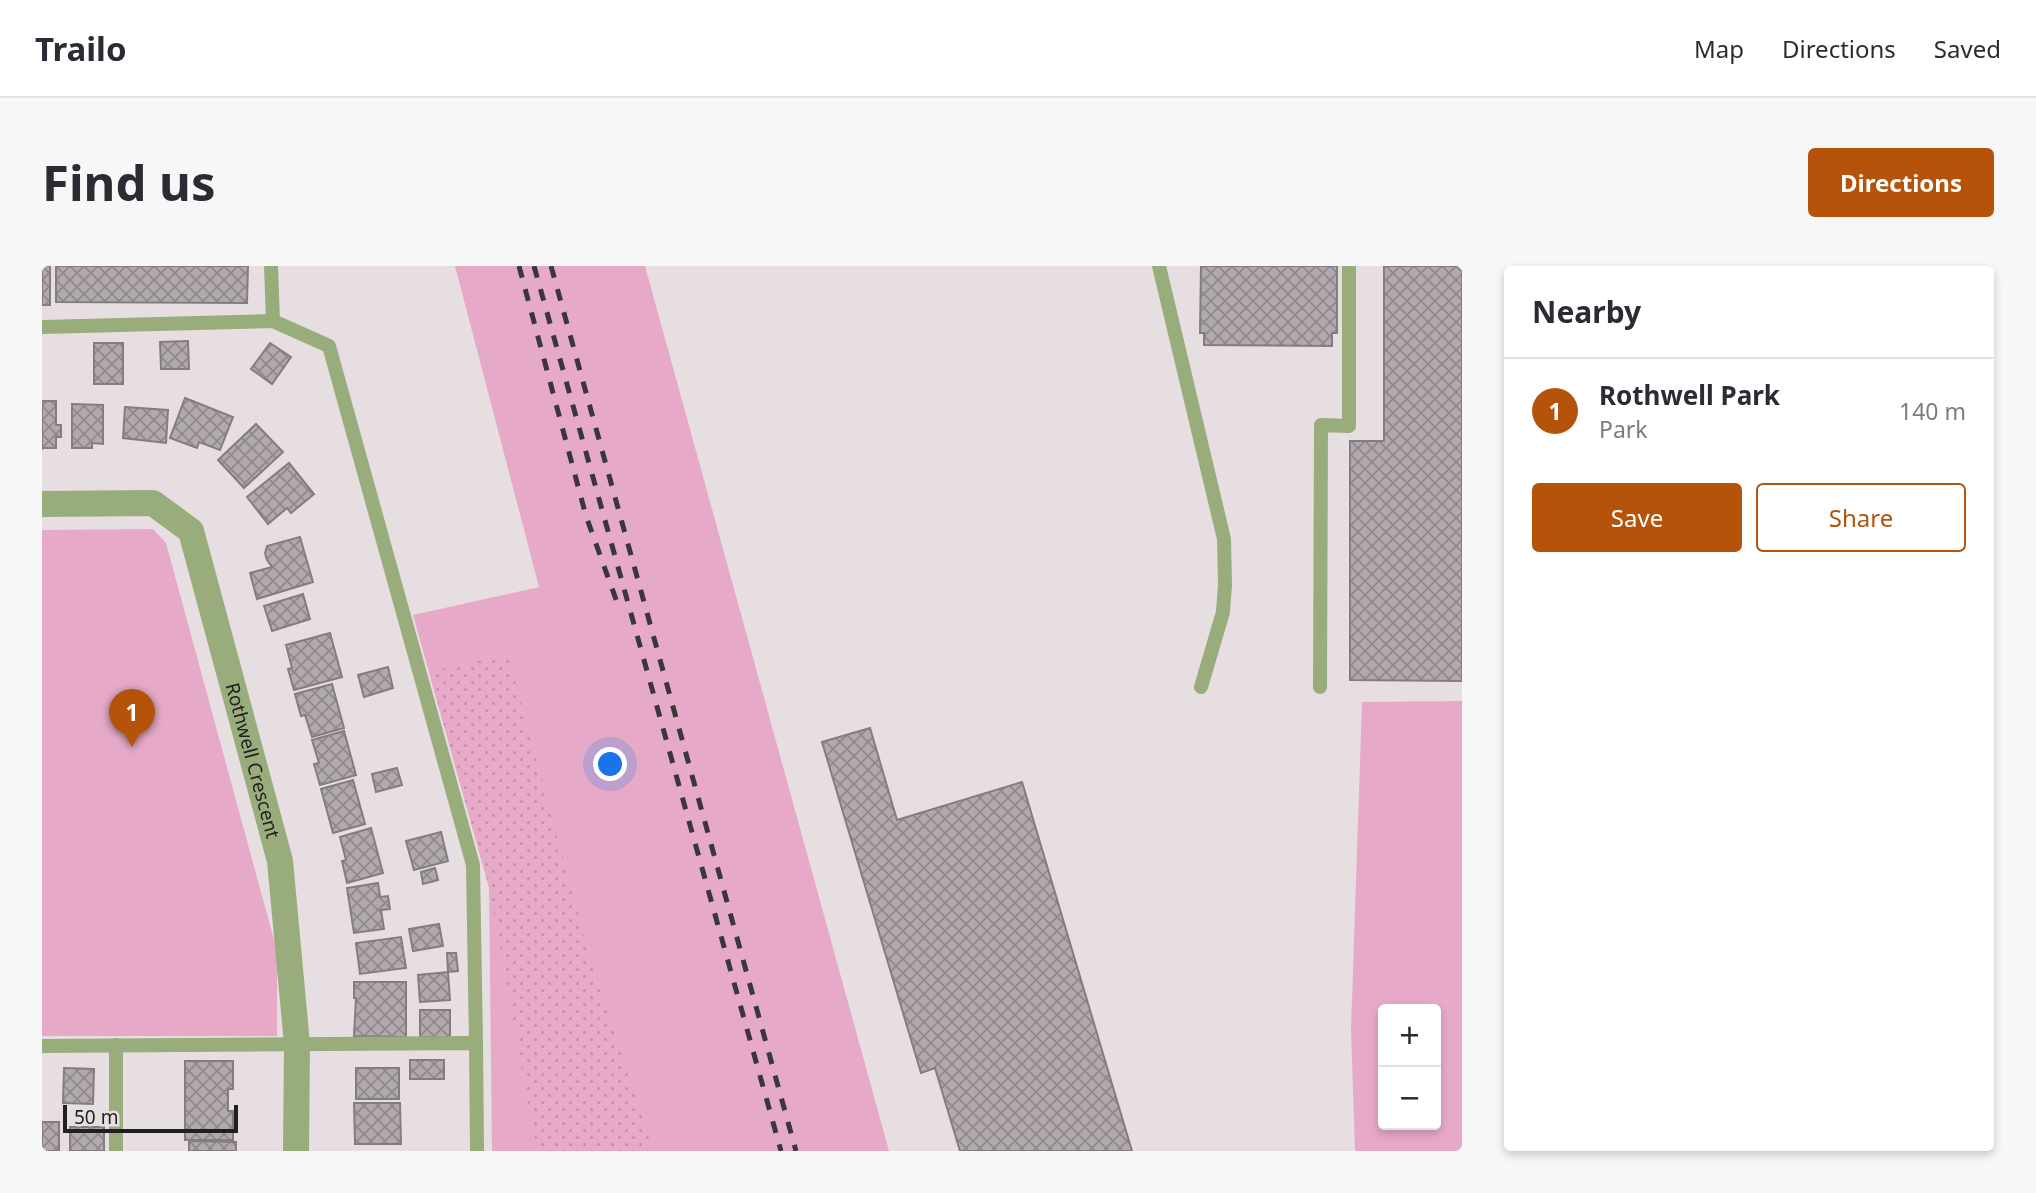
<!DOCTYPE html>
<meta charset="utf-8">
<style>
:root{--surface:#fff;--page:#f7f7f7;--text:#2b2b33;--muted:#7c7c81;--line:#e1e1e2;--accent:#b45309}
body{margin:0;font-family:"Noto Sans",sans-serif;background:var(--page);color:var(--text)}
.controls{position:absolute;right:21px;bottom:21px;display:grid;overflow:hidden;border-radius:7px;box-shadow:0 4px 10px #0003}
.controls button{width:63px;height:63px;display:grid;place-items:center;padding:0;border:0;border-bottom:2px solid var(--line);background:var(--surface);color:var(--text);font:35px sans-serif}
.scale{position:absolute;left:21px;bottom:18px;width:175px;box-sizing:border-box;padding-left:7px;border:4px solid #221f20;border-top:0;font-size:19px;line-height:24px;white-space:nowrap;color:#221f20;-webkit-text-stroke:5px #e7dee2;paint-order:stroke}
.you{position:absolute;left:569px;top:499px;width:24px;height:24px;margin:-18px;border:5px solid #fff;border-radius:50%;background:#1a73e8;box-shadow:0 0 0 10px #1a73e833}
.badge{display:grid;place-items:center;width:46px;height:46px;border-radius:50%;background:var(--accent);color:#fff;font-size:23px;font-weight:700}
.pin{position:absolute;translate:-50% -58px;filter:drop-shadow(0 2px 4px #0008)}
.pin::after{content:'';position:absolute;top:37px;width:24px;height:21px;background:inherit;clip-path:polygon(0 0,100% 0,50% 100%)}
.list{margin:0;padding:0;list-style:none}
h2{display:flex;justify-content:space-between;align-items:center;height:91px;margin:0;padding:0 28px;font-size:30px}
h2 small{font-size:23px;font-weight:400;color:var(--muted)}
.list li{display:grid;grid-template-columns:46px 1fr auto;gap:21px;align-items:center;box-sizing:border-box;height:105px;padding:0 28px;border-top:2px solid var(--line)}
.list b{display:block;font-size:26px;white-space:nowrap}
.list p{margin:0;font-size:23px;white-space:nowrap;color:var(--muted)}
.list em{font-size:23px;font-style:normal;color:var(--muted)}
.actions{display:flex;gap:14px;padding:21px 28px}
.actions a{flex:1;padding:16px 0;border:2px solid var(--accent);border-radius:7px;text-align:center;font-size:24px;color:var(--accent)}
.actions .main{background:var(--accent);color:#fff}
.map{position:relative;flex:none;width:1420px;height:885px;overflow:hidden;border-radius:7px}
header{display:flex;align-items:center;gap:42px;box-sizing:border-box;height:98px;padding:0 35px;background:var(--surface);border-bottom:2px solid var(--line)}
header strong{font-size:33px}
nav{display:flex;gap:38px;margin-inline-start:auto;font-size:24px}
.intro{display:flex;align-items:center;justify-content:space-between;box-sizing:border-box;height:168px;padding:0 42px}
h1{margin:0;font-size:49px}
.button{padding:18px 32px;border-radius:7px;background:var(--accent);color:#fff;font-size:24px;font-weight:700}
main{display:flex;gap:42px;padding:0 42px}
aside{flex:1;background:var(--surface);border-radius:7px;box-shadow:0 4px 10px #0003}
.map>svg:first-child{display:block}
</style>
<header>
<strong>Trailo</strong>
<nav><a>Map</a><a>Directions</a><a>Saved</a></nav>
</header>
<div class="intro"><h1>Find us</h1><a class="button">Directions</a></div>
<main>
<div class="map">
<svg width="1420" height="885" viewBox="0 0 1420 885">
<defs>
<pattern id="garden-dots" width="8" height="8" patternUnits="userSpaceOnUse" patternTransform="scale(1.75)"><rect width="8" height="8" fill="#e6aac8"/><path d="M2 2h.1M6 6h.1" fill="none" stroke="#c592ac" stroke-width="1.8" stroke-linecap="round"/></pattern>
<pattern id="building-cross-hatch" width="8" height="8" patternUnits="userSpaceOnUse" patternTransform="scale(1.75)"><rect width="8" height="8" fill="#b1a9ad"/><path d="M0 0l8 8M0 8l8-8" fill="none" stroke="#90898c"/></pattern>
</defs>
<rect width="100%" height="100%" fill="#e7dee2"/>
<g fill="#e6aac8" fill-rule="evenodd">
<path d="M 413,0 L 603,0 L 847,885 L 450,885 L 447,621 L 371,349 L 497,321 Z"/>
<path d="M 111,263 L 124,277 L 235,685 L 235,770 L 0,770 L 0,264 Z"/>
<path d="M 1420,435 L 1420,885 L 1313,885 L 1309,764 L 1320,436 ZM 1341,743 L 1394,743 L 1394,859 L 1341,859 Z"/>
</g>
<path fill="url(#garden-dots)" d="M 466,388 L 542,669 L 611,885 L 495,885 L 447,621 L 387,406 Z"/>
<g fill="url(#building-cross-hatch)" stroke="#847d80" stroke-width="2">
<rect x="0" y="0" width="8" height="39"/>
<path d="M 14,0 L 206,0 L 205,37 L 14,36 Z"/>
<path d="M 1159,0 L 1295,0 L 1295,67 L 1290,67 L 1290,80 L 1162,79 L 1162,67 L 1158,67 Z"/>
<path d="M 1342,0 L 1420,0 L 1420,415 L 1308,414 L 1308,175 L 1342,175 Z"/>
<path d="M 146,75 L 147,103 L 119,103 L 118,76 Z"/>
<rect x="52" y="77" width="29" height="41"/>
<path d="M 228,77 L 249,91 L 230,118 L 209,103 Z"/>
<path d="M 143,132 L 191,151 L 178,184 L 157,176 L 155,182 L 128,172 Z"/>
<path d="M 0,135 L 14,135 L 14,159 L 19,159 L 19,171 L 14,171 L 14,182 L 0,182 L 0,184 Z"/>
<path d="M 30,138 L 61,139 L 61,178 L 50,177 L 50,182 L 30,182 Z"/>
<path d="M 83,141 L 126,144 L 124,177 L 81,172 Z"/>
<path d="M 214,158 L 241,186 L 202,222 L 176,194 Z"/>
<path d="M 247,197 L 272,228 L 249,247 L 245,242 L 226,258 L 205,231 Z"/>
<path d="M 258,271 L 271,316 L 215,333 L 208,307 L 230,301 L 225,294 L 223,287 L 225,280 Z"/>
<path d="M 261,328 L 268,353 L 230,365 L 222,340 Z"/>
<path d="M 288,367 L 300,411 L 252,424 L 246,403 L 250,402 L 244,379 Z"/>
<path d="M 346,401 L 351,422 L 322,431 L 316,409 Z"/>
<path d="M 290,418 L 302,462 L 270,471 L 263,449 L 259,450 L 253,428 Z"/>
<path d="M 828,462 L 855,554 L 980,516 L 1090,885 L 918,885 L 893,802 L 879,807 L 780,476 Z"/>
<path d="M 302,465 L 314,509 L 278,519 L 272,498 L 277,497 L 270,474 Z"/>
<path d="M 355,502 L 360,519 L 334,526 L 330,508 Z"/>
<path d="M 311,514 L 323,558 L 291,567 L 279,523 Z"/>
<path d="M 329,562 L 341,607 L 305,617 L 300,595 L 304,594 L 298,571 Z"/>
<path d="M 399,566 L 406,595 L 372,604 L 364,575 Z"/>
<path d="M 393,602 L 396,614 L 381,618 L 379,606 Z"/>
<path d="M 336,617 L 338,631 L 346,630 L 348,643 L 339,644 L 342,663 L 312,667 L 305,622 Z"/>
<path d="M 397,658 L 401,680 L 371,685 L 367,663 Z"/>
<path d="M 359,671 L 364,702 L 318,708 L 314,677 Z"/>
<path d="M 405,687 L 414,687 L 416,705 L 406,706 Z"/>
<path d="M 406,706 L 408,734 L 378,736 L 376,709 Z"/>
<path d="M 312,716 L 364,716 L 364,771 L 312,770 L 314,732 L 312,732 Z"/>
<rect x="378" y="744" width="30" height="27"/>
<rect x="368" y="794" width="34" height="19"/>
<path d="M 143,795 L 191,795 L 191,823 L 186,823 L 186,845 L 191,845 L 191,874 L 143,874 Z"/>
<path d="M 22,802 L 52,803 L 51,838 L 21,837 Z"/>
<rect x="314" y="802" width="43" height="31"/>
<path d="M 312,837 L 358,837 L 359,878 L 313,878 Z"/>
<rect x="0" y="856" width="17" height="29"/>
<rect x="28" y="861" width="34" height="24"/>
<path d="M 147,875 L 194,876 L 194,885 L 147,885 Z"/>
</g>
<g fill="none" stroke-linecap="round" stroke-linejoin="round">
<g stroke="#99ac7b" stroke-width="14">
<path d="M 229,0 L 231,55"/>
<path d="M 1117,0 L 1182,273 L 1183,319 L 1181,346 L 1159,421"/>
<path d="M 0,61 L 231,55 L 287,80 L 431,599 L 434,777"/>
<path d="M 1278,421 L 1279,159 L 1307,160 L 1307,0"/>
<path d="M 74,779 L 74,885"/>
<path d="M 0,780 L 434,777 L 435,885"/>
</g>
<path stroke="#99ac7b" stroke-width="26" id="s1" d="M 0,238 L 111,237 L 149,265 L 238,595 L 255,778 L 254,885"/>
<g stroke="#3b3739" stroke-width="5" stroke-dasharray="12 12" stroke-linecap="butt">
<path d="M 477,0 L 544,250 L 576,339"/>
<path d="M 492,0 L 739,885"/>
<path d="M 509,0 L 754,885"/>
</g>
</g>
<g text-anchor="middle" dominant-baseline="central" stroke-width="6" stroke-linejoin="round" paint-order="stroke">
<g font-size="19" fill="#221f20" stroke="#e7dee2">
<text stroke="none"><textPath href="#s1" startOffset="396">Rothwell Crescent</textPath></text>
</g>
</g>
</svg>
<div class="controls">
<button>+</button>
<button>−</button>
</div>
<div class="scale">50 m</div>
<div class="you"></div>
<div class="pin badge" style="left:90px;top:481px">1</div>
</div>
<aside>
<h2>Nearby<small></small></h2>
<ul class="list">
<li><span class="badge">1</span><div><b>Rothwell Park</b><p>Park</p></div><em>140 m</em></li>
</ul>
<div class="actions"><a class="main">Save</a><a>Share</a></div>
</aside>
</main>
